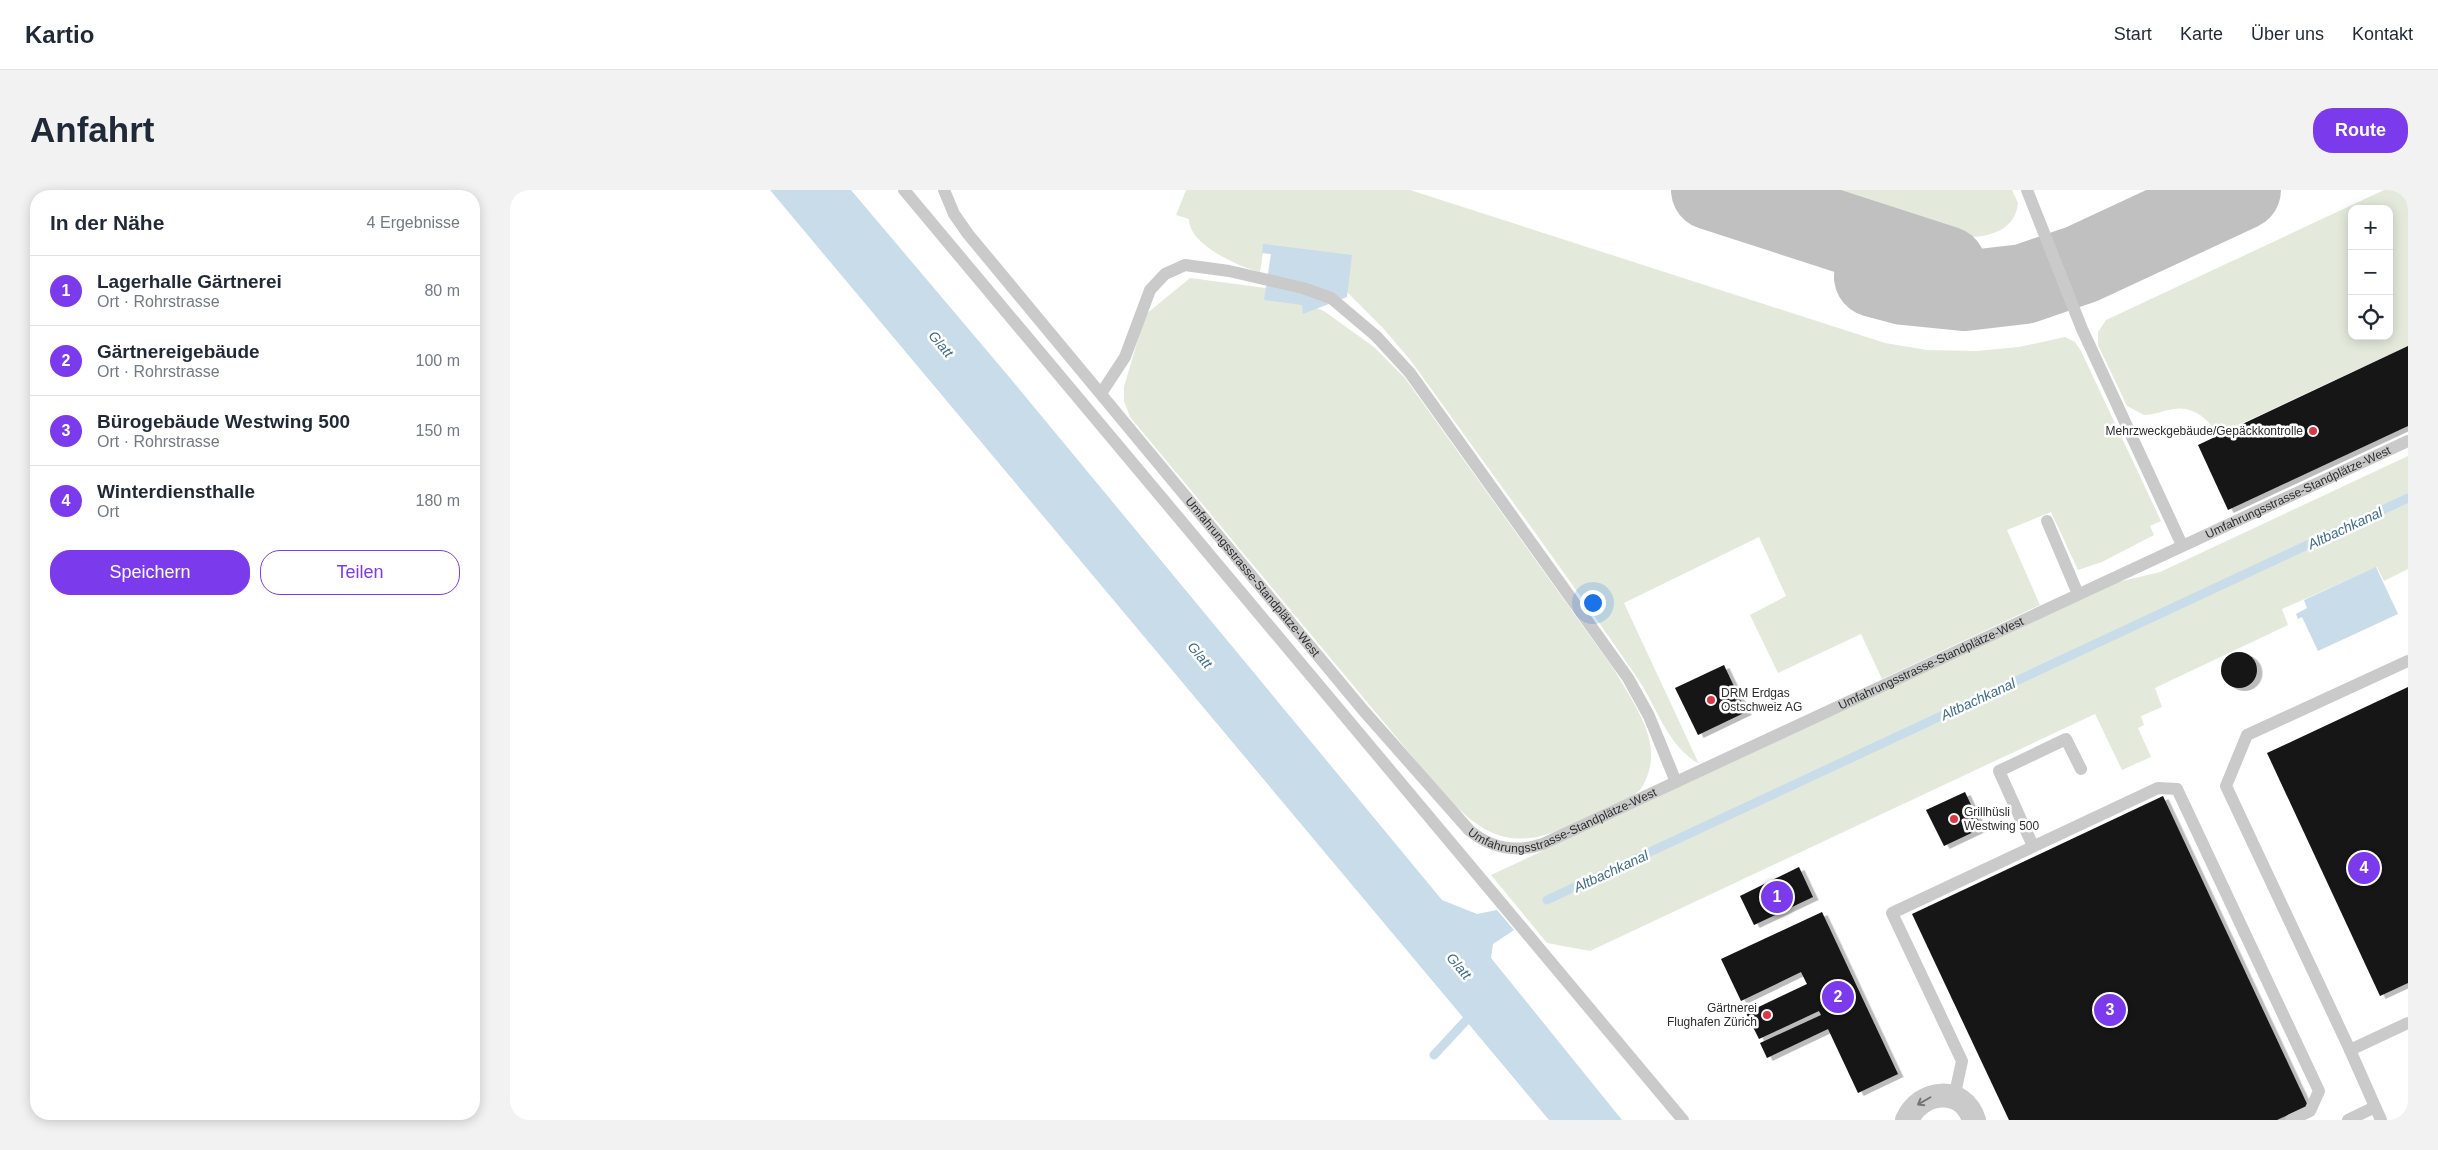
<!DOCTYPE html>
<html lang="de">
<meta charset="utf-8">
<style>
:root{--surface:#fff;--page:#f2f2f3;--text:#1f2937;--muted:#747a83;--line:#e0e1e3;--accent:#7c3aed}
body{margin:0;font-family:Arial,sans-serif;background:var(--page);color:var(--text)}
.controls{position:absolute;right:15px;top:15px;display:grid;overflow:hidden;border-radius:10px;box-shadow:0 2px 12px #0003}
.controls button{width:45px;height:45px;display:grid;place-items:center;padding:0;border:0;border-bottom:1px solid var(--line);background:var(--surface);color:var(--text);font:25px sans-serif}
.you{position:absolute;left:1082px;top:412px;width:18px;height:18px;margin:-12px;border:4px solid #fff;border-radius:50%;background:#1a73e8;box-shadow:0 0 0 8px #1a73e833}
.badge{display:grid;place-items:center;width:32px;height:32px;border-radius:50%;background:var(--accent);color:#fff;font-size:16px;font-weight:700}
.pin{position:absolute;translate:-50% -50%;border:2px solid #fff;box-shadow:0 1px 5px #0006}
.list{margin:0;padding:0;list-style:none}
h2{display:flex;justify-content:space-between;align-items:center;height:65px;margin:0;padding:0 20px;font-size:21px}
h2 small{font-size:16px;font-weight:400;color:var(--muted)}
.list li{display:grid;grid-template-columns:32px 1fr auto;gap:15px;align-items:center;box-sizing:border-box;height:70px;padding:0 20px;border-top:1px solid var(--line)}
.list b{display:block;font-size:19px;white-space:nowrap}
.list p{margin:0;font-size:16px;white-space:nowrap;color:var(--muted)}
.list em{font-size:16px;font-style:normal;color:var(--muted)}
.actions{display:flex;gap:10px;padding:15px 20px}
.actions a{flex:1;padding:11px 0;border:1px solid var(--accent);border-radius:20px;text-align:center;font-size:18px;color:var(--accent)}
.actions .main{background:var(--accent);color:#fff}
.icon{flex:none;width:28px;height:28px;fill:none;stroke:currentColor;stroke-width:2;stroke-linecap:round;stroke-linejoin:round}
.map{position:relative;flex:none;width:1898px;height:930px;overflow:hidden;border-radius:20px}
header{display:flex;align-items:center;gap:30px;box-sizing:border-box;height:70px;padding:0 25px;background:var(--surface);border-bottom:1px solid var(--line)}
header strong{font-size:24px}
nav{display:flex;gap:28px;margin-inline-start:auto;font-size:18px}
.intro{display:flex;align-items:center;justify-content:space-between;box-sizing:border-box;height:120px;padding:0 30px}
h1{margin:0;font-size:35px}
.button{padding:12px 22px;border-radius:20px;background:var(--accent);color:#fff;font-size:18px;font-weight:700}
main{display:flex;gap:30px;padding:0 30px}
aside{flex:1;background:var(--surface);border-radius:20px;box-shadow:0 2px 12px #0003}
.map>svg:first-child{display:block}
</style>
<header>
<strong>Kartio</strong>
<nav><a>Start</a><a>Karte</a><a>Über uns</a><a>Kontakt</a></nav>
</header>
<div class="intro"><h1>Anfahrt</h1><a class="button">Route</a></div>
<main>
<aside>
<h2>In der Nähe<small>4 Ergebnisse</small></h2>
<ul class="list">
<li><span class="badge">1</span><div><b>Lagerhalle Gärtnerei</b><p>Ort · Rohrstrasse</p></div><em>80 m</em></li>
<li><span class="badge">2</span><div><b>Gärtnereigebäude</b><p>Ort · Rohrstrasse</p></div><em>100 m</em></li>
<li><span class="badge">3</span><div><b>Bürogebäude Westwing 500</b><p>Ort · Rohrstrasse</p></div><em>150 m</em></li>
<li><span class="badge">4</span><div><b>Winterdiensthalle</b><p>Ort</p></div><em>180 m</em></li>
</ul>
<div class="actions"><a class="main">Speichern</a><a>Teilen</a></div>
</aside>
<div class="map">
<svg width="1898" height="930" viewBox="0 0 1898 930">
<defs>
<filter id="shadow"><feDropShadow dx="5.5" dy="3" stdDeviation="0" flood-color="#0004"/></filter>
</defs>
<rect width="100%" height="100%" fill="#fff"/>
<g fill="#e3eadb" fill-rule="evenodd">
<path d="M 676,0 L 900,0 L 1375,153 L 1417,160 L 1466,161 L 1509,157 L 1555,147 L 1565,152 L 1571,161 L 1651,331 L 1640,336 L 1644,345 L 1592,372 L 1568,380 L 1541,322 L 1497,340 L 1530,415 L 1372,489 L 1351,444 L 1268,483 L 1240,425 L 1276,406 L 1249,347 L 1114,413 L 1189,574 C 1157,555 1148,519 1128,489 C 1055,382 977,277 901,171 L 873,138 L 826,91 L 771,65 L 753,63 L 750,82 C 729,77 678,54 679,29 L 666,25 Z"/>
<path d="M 1291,0 L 1502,0 L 1508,13 C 1501,79 1368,31 1331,19 L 1333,14 Z"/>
<path d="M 1874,0 L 1898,0 L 1898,156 L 1707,245 C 1700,230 1683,216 1665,219 C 1654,220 1645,225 1634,225 L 1617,216 L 1588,155 L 1588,142 L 1596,130 ZM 1842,19 L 1879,19 L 1879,146 L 1842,146 Z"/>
<path d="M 680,88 L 756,98 L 814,121 L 864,157 L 895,188 L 1103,478 C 1115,498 1141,537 1141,561 C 1142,574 1138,589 1130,600 C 1123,608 1109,612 1100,616 C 1069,631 1031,655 995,647 C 966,640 945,616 926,595 L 620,227 L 614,211 L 614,197 L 635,125 Z"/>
<path d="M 1898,266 L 1898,379 L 1874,391 L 1867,377 L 1772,419 L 1778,435 L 1645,498 L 1652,517 L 1631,526 L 1634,535 L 1628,538 L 1641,567 L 1612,580 L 1585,524 L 1080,761 L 1037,753 L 981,685 L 1608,392 L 1650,382 Z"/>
</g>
<g fill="#c8dce9">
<path d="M 260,0 L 341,0 L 500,188 L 932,710 L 967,724 L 987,720 L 1004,740 L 983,754 L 981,768 L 1112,930 L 1039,930 Z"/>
<path d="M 753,54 L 842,65 L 837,107 L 793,124 L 792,115 L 754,110 L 761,64 L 752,63 Z"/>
<path d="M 1866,377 L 1888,424 L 1808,461 L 1792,427 L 1788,429 L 1786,424 L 1797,418 L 1794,410 Z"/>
</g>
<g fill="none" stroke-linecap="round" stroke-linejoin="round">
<g stroke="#c8dce9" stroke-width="9">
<path d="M 1037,710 L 1898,308"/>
<path d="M 924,865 L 963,823"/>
</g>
<g stroke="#c0c0c0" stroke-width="80">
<path d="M 1201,0 L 1436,76"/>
<path d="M 1364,87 L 1394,95 L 1454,101 L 1514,94 L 1572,74 L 1731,0"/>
</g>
</g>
<g fill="#141414" filter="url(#shadow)">
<path d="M 1898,156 L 1898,236 L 1718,320 L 1688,255 Z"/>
<circle cx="1729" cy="480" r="18"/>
<path d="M 1214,475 L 1236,522 L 1188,545 L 1165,498 Z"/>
<path d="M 1898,497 L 1898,793 L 1870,806 L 1757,563 Z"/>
<path d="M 1455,602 L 1472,638 L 1434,656 L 1416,620 Z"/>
<path d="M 1653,606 L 1798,916 L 1767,930 L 1499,930 L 1402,724 Z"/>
<path d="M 1289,677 L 1303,707 L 1244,735 L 1230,706 Z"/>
<path d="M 1312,722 L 1388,884 L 1348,903 L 1318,839 L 1257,868 L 1250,853 L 1311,825 L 1309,821 L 1249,849 L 1236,823 L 1297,794 L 1291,782 L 1231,811 L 1211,769 Z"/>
</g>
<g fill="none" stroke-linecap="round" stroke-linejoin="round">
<g stroke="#cacaca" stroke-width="12">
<path d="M 394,0 L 1173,930"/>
<path id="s1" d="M 434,0 L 444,24 L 458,44 L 853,520 L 959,640 C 980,658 1006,663 1033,654 L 1898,251"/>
<path d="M 1517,0 L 1572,139 L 1672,355"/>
<path d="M 592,202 L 615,167 L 640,100 L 655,84 L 675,75 L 719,81 L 793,98 L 821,108 L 866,146 L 900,183 L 1118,488 L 1139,526 L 1166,592"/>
<path d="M 1537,331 L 1568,404"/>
<path d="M 1523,656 L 1489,581 L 1556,549 L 1571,579"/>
<path d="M 1840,860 L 1716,596 L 1737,545 L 1898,471"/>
<path d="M 1444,908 L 1452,871 L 1382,723 L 1648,598 L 1667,599 L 1809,901 L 1800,921 L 1781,930"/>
<path d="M 1838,930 L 1865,917"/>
<path d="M 1871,930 L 1840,860 L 1898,833"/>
</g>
<path stroke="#cacaca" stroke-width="24" d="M 1397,930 C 1410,900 1453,895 1464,930"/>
</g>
<defs><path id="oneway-shaft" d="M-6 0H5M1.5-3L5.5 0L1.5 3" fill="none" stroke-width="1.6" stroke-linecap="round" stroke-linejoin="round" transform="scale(1.25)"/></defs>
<use stroke="#747474" href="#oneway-shaft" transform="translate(1414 911) rotate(150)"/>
<g fill="#db3845" stroke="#fff" stroke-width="2">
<circle cx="1803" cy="241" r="5"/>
<circle cx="1201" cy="510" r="5"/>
<circle cx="1444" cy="629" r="5"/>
<circle cx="1257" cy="825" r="5"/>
</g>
<g text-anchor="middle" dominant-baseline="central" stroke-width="5" stroke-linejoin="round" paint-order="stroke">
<g font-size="12" fill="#2d2d2d" stroke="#fff" text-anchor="end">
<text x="1793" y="241">Mehrzweckgebäude/Gepäckkontrolle</text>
<text x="1211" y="503" text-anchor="start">DRM Erdgas<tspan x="1211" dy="14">Ostschweiz AG</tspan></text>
<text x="1454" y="622" text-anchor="start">Grillhüsli<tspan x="1454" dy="14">Westwing 500</tspan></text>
<text x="1247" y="818">Gärtnerei<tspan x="1247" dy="14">Flughafen Zürich</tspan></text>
</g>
<g font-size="12" fill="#2d2d2d" stroke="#fff">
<text stroke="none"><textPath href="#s1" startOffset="1741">Umfahrungsstrasse-Standplätze-West</textPath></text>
<text stroke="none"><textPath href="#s1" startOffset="496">Umfahrungsstrasse-Standplätze-West</textPath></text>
<text stroke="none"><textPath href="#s1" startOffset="1336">Umfahrungsstrasse-Standplätze-West</textPath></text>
<text stroke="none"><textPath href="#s1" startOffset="931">Umfahrungsstrasse-Standplätze-West</textPath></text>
</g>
<g font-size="14" font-style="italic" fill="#406e8a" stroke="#fff">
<text transform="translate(431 154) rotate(50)">Glatt</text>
<text transform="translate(1835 338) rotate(-25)">Altbachkanal</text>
<text transform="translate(690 465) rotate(50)">Glatt</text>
<text transform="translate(1468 509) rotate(-25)">Altbachkanal</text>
<text transform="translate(1101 681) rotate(-25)">Altbachkanal</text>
<text transform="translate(949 776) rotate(50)">Glatt</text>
</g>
</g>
</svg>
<div class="controls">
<button>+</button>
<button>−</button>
<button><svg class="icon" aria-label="locate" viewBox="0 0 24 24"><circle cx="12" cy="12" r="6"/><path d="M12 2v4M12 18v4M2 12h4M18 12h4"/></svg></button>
</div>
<div class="you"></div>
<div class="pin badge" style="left:1267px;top:707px">1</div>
<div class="pin badge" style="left:1328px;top:807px">2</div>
<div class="pin badge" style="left:1600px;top:820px">3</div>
<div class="pin badge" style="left:1854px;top:678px">4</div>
</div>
</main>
